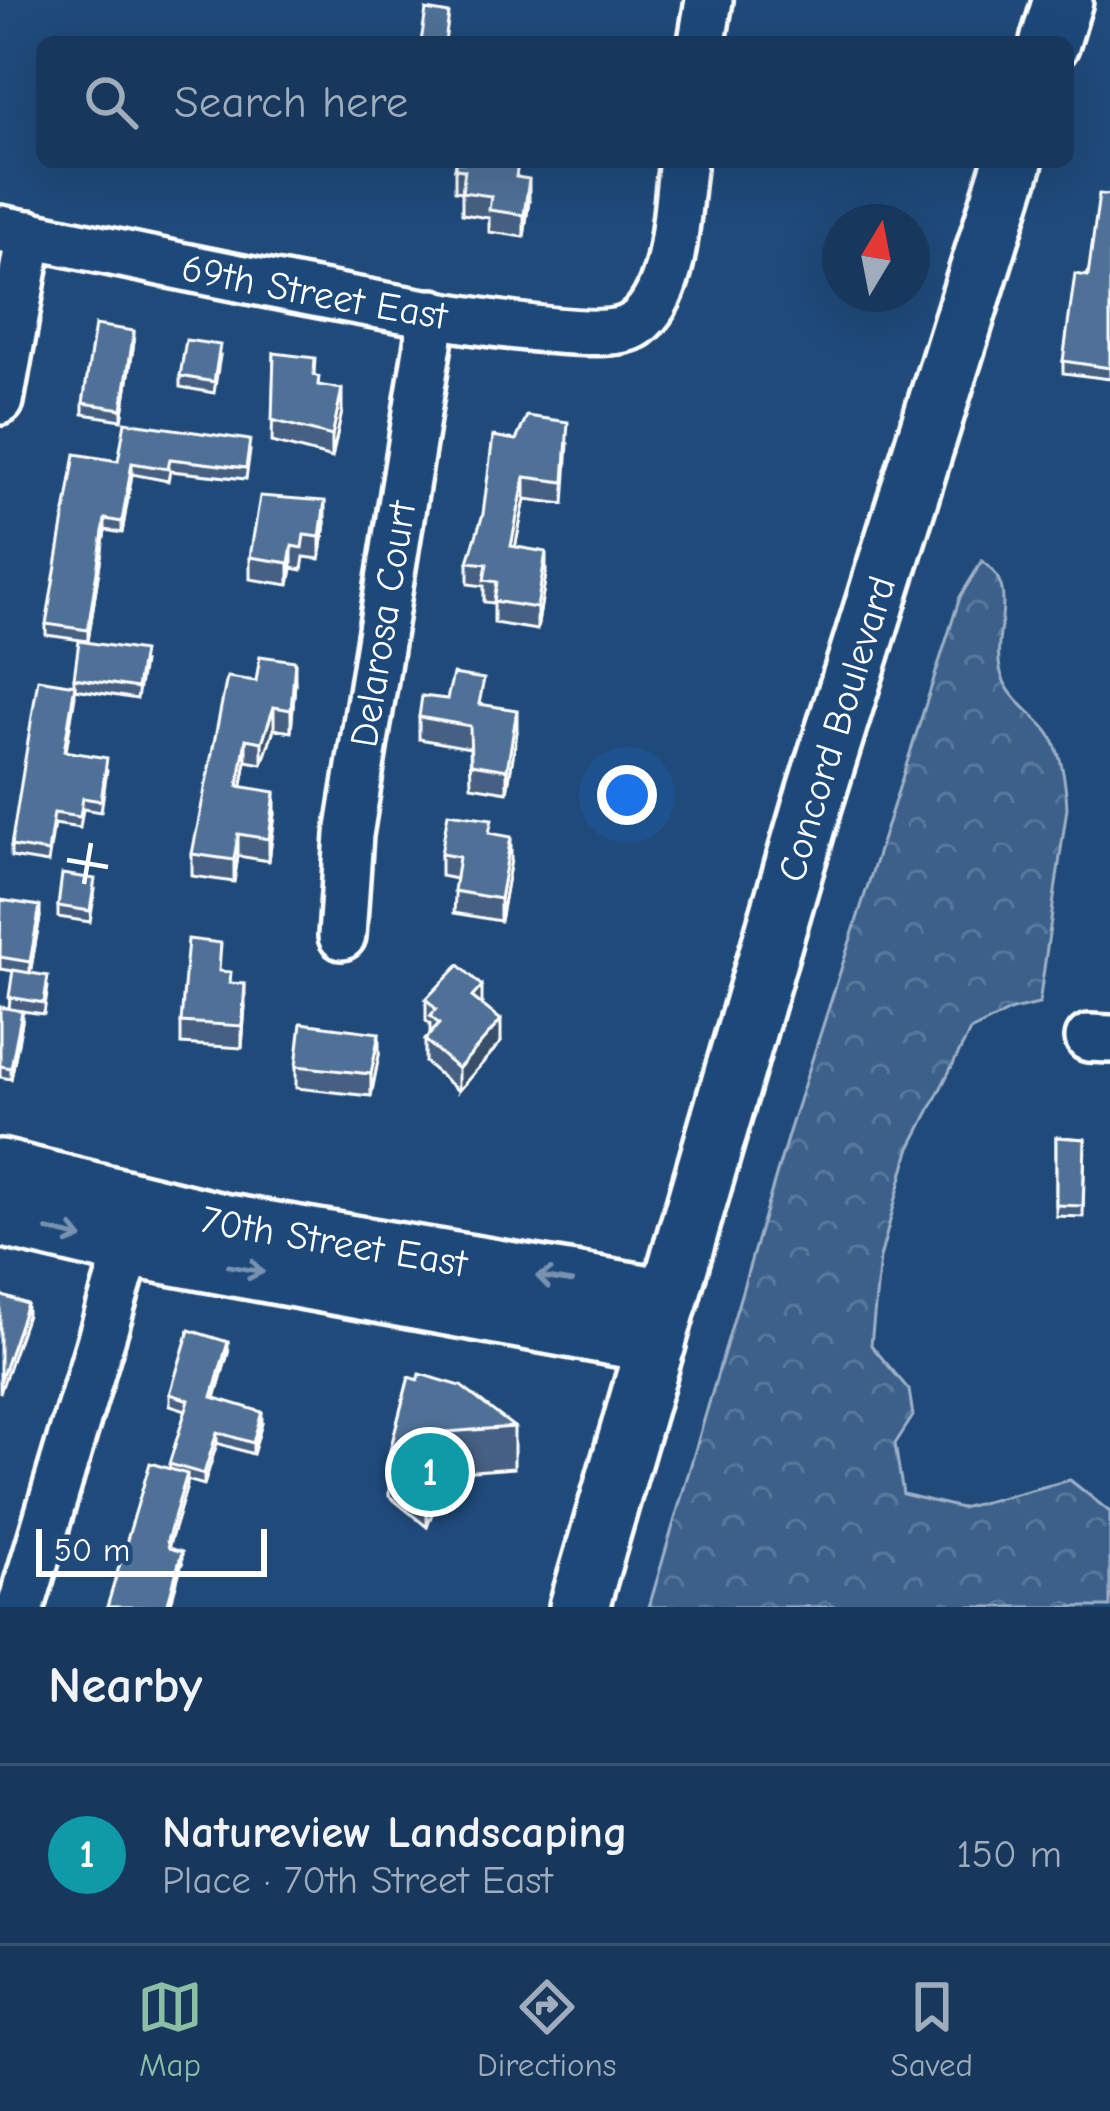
<!DOCTYPE html>
<meta charset="utf-8">
<style>
:root{--surface:#17385c;--page:#203f62;--text:#f1f3f6;--muted:#9eacbb;--line:#365272;--accent:#8abfa5}
body{margin:0;font-family:"Comic Neue",sans-serif;background:var(--page);color:var(--text)}
.compass{position:absolute;left:822px;top:204px;width:108px;height:108px;border-radius:50%;background:var(--surface);box-shadow:0 12px 48px #0002;rotate:10deg}
.scale{position:absolute;left:36px;bottom:30px;width:231px;box-sizing:border-box;padding-left:12px;border:6px solid #fff;border-top:0;font-size:33px;line-height:42px;white-space:nowrap;color:#fff;-webkit-text-stroke:9px #1f4a7a;paint-order:stroke}
.you{position:absolute;left:627px;top:795px;width:42px;height:42px;margin:-30px;border:9px solid #fff;border-radius:50%;background:#1a73e8;box-shadow:0 0 0 18px #1a73e833}
.badge{display:grid;place-items:center;width:78px;height:78px;border-radius:50%;background:var(--accent);color:#fff;font-size:39px;font-weight:700}
.pin{position:absolute;translate:-50% -50%;border:6px solid #fff;box-shadow:0 3px 12px #0006}
.list{margin:0;padding:0;list-style:none}
h2{display:flex;justify-content:space-between;align-items:center;height:156px;margin:0;padding:0 48px;font-size:51px}
h2 small{font-size:39px;font-weight:400;color:var(--muted)}
.list li{display:grid;grid-template-columns:78px 1fr auto;gap:36px;align-items:center;box-sizing:border-box;height:180px;padding:0 48px;border-top:3px solid var(--line)}
.list b{display:block;font-size:45px;white-space:nowrap}
.list p{margin:0;font-size:39px;white-space:nowrap;color:var(--muted)}
.list em{font-size:39px;font-style:normal;color:var(--muted)}
.icon{flex:none;width:66px;height:66px;fill:none;stroke:currentColor;stroke-width:2;stroke-linecap:round;stroke-linejoin:round}
.map{position:relative;flex:none;width:1110px;height:1607px;overflow:hidden}
.search{position:absolute;background:var(--surface);box-shadow:0 12px 48px #0002;left:36px;right:36px;top:36px;height:132px;display:flex;align-items:center;gap:30px;box-sizing:border-box;padding:0 42px;border-radius:18px;color:var(--muted);font-size:45px}
.sheet{height:336px;background:var(--surface)}
nav{display:flex;justify-content:space-around;align-items:center;box-sizing:border-box;height:168px;border-top:3px solid var(--line);background:var(--surface);font-size:33px;color:var(--muted)}
nav a{display:grid;justify-items:center;gap:6px}
nav .on{color:var(--accent)}
.map>svg:first-child{display:block}
</style>
<div class="map">
<svg width="1110" height="1607" viewBox="0 0 1110 1607">
<defs>
<pattern id="forest-crowns" width="20" height="18" patternUnits="userSpaceOnUse" patternTransform="scale(3)"><rect width="20" height="18" fill="#3c618b"/><path d="M2 6a3 3 0 1 1 6 0M12 15a3 3 0 1 1 6 0" fill="none" stroke="#59799c"/></pattern>
</defs>
<rect width="100%" height="100%" fill="#1f4a7a"/>
<filter id="ink" filterUnits="userSpaceOnUse"><feTurbulence type="fractalNoise" baseFrequency=".00833" numOctaves="2"/><feDisplacementMap in="SourceGraphic" scale="24" xChannelSelector="R" yChannelSelector="G"/><feConvolveMatrix kernelMatrix="1 2 1 2 8 2 1 2 1" color-interpolation-filters="sRGB"/></filter>
<g filter="url(#ink)">
<path fill="url(#forest-crowns)" stroke="#9eb0c5" stroke-width="3" d="M 982,561 C 1024,590 988,635 1002,676 C 1009,698 1030,711 1044,727 C 1061,745 1066,784 1067,808 L 1039,1004 L 1012,1010 L 970,1031 L 909,1150 L 880,1258 L 871,1345 L 909,1390 L 913,1416 L 895,1444 L 903,1494 L 961,1508 L 1070,1480 L 1110,1512 L 1110,1607 L 649,1607 L 788,1135 L 960,597 Z"/>
<g fill="none" stroke-linecap="round" stroke-linejoin="round">
<g stroke="#fff" stroke-width="54">
<g id="minor">
<path d="M 702,42 L 709,0"/>
<path id="s1" d="M 0,229 C 90,245 588,362 636,324 C 678,292 675,211 683,162"/>
<path d="M 0,401 L 30,234"/>
<path id="s2" d="M 342,936 L 349,835 L 433,313"/>
<path d="M 1089,1038 L 1110,1039"/>
<path d="M 21,1607 L 137,1219"/>
</g>
</g>
<g stroke="#fff" stroke-width="66">
<g id="major">
<path d="M 1050,42 L 1063,0"/>
<path id="s3" d="M 0,1169 L 222,1223 L 669,1298"/>
<path d="M 0,1217 L 131,1248 L 656,1344"/>
<path id="s4" d="M 579,1607 L 811,809 L 1013,162"/>
</g>
</g>
<use href="#minor" stroke="#1f4a7a" stroke-width="45"/>
<use href="#major" stroke="#1f4a7a" stroke-width="57"/>
</g>
<g fill="#456182" stroke="#fff" stroke-width="3">
<path d="M 455,169 L 518,177 L 529,201 L 524,237 L 489,232 L 489,218 L 462,214 L 462,192 L 455,191 Z"/>
<path d="M 1110,195 L 1110,379 L 1063,373 L 1063,361 Z"/>
<path d="M 134,342 L 122,420 L 83,414 L 83,403 Z"/>
<path d="M 274,353 L 315,376 L 319,386 L 342,411 L 332,458 L 272,442 Z"/>
<path d="M 220,356 L 214,393 L 180,387 L 180,376 Z"/>
<path d="M 516,440 L 568,444 L 564,504 L 525,499 L 515,547 L 546,574 L 537,630 L 494,623 L 494,603 L 484,602 L 484,586 L 468,584 L 468,562 Z"/>
<path d="M 250,451 L 246,479 L 170,471 L 168,481 L 132,474 L 122,533 L 105,530 L 88,641 L 46,635 L 46,624 L 118,461 Z"/>
<path d="M 325,523 L 320,559 L 304,557 L 302,570 L 292,568 L 289,585 L 250,579 L 250,557 Z"/>
<path d="M 143,663 L 137,699 L 75,689 L 66,752 L 107,770 L 101,812 L 83,809 L 80,828 L 54,824 L 48,863 L 11,857 L 11,846 L 74,684 L 74,678 Z"/>
<path d="M 256,681 L 295,683 L 291,732 L 274,729 L 262,764 L 246,761 L 241,787 L 275,814 L 269,861 L 238,856 L 234,882 L 192,876 L 192,854 Z"/>
<path d="M 483,705 L 517,732 L 507,792 L 471,786 L 470,748 L 419,739 L 419,717 Z"/>
<path d="M 492,833 L 511,859 L 500,921 L 454,913 L 456,879 L 441,876 L 441,854 Z"/>
<path d="M 95,890 L 90,922 L 58,917 L 58,906 Z"/>
<path d="M 0,907 L 40,917 L 30,973 L 48,987 L 44,1014 L 22,1011 L 22,1022 L 11,1079 L 0,1077 L 0,1007 L 9,1008 L 13,971 L 0,969 Z"/>
<path d="M 221,971 L 245,1006 L 242,1048 L 181,1044 L 181,1022 Z"/>
<path d="M 426,999 L 482,1005 L 501,1042 L 458,1091 L 425,1062 L 425,1040 L 430,1035 L 430,1024 L 426,1021 Z"/>
<path d="M 379,1055 L 371,1096 L 296,1088 L 296,1066 Z"/>
<path d="M 1056,1137 L 1085,1139 L 1083,1217 L 1056,1216 Z"/>
<path d="M 228,1353 L 215,1398 L 262,1423 L 253,1454 L 217,1443 L 204,1485 L 187,1480 L 168,1546 L 182,1563 L 107,1607 L 169,1469 L 186,1410 L 170,1405 L 170,1394 Z"/>
<path d="M 409,1377 L 514,1427 L 514,1468 L 447,1473 L 427,1527 L 389,1496 L 389,1455 Z"/>
</g>
<g fill="#384f6a" stroke="#fff" stroke-width="3">
<path d="M 529,179 L 529,201 L 524,237 L 524,215 Z"/>
<path d="M 134,331 L 134,342 L 122,420 L 122,409 Z"/>
<path d="M 342,389 L 342,411 L 332,458 L 332,436 Z"/>
<path d="M 132,463 L 132,474 L 122,533 L 122,522 Z"/>
<path d="M 525,477 L 525,499 L 511,568 L 511,546 Z"/>
<path d="M 325,501 L 325,523 L 320,559 L 320,537 Z"/>
<path d="M 105,519 L 105,530 L 88,641 L 88,630 Z"/>
<path d="M 292,546 L 292,568 L 289,585 L 289,563 Z"/>
<path d="M 546,552 L 546,574 L 537,630 L 537,608 Z"/>
<path d="M 295,661 L 295,683 L 291,732 L 291,710 Z"/>
<path d="M 75,685 L 75,696 L 64,762 L 64,751 Z"/>
<path d="M 274,707 L 274,729 L 262,764 L 262,742 Z"/>
<path d="M 517,710 L 517,732 L 507,792 L 507,770 Z"/>
<path d="M 246,739 L 246,761 L 238,808 L 238,786 Z"/>
<path d="M 275,792 L 275,814 L 269,861 L 269,839 Z"/>
<path d="M 238,834 L 238,856 L 234,882 L 234,860 Z"/>
<path d="M 511,837 L 511,859 L 500,921 L 500,899 Z"/>
<path d="M 40,906 L 40,917 L 30,974 L 30,962 Z"/>
<path d="M 245,984 L 245,1006 L 242,1048 L 242,1026 Z"/>
<path d="M 482,986 L 482,1007 L 472,997 Z"/>
<path d="M 22,1011 L 22,1022 L 11,1079 L 11,1068 Z"/>
<path d="M 501,1020 L 501,1042 L 458,1091 L 458,1069 Z"/>
<path d="M 379,1033 L 379,1055 L 371,1096 L 371,1074 Z"/>
<path d="M 27,1304 L 27,1315 L 0,1393 L 0,1382 Z"/>
<path d="M 228,1342 L 228,1353 L 212,1408 L 212,1397 Z"/>
<path d="M 262,1412 L 262,1423 L 253,1454 L 253,1443 Z"/>
<path d="M 217,1432 L 217,1443 L 204,1485 L 204,1474 Z"/>
<path d="M 447,1432 L 447,1473 L 427,1527 L 427,1486 Z"/>
<path d="M 187,1474 L 187,1486 L 167,1552 L 167,1541 Z"/>
<path d="M 182,1552 L 182,1563 L 170,1607 L 167,1607 Z"/>
</g>
<g fill="#507197" stroke="#fff" stroke-width="3">
<path d="M 426,10 L 449,14 L 445,42 L 421,42 Z"/>
<path d="M 456,162 L 518,163 L 516,177 L 529,179 L 524,215 L 489,210 L 491,196 L 462,192 L 465,170 L 455,169 Z"/>
<path d="M 1099,194 L 1110,195 L 1110,368 L 1063,361 L 1075,274 L 1088,276 Z"/>
<path d="M 95,325 L 134,331 L 122,409 L 83,403 Z"/>
<path d="M 186,340 L 220,345 L 214,382 L 180,376 Z"/>
<path d="M 274,353 L 315,358 L 314,375 L 319,377 L 318,385 L 342,389 L 332,436 L 272,420 Z"/>
<path d="M 527,416 L 568,422 L 564,482 L 525,477 L 511,546 L 546,552 L 537,608 L 494,601 L 497,582 L 484,580 L 487,564 L 468,562 L 483,514 L 493,436 L 516,440 Z"/>
<path d="M 125,422 L 250,440 L 246,468 L 170,459 L 168,469 L 132,463 L 122,522 L 105,519 L 88,630 L 46,624 L 75,454 L 118,461 Z"/>
<path d="M 260,496 L 325,501 L 320,537 L 304,535 L 302,548 L 292,546 L 289,563 L 250,557 Z"/>
<path d="M 79,641 L 143,651 L 137,688 L 74,678 Z"/>
<path d="M 260,656 L 295,661 L 291,710 L 274,707 L 262,742 L 246,739 L 238,786 L 275,792 L 269,839 L 238,834 L 234,860 L 192,854 L 227,677 L 256,681 Z"/>
<path d="M 453,674 L 484,679 L 479,704 L 517,710 L 507,770 L 471,764 L 470,726 L 419,717 L 422,696 L 447,699 Z"/>
<path d="M 38,679 L 75,685 L 64,751 L 107,758 L 101,801 L 83,798 L 80,817 L 54,813 L 48,852 L 11,846 Z"/>
<path d="M 448,813 L 492,819 L 489,833 L 511,837 L 500,899 L 454,891 L 459,857 L 441,854 Z"/>
<path d="M 62,874 L 95,879 L 90,911 L 58,906 Z"/>
<path d="M 1,900 L 40,906 L 30,962 L 0,957 Z"/>
<path d="M 188,939 L 221,943 L 219,971 L 231,972 L 230,983 L 245,984 L 242,1026 L 181,1022 Z"/>
<path d="M 459,965 L 482,986 L 472,997 L 501,1020 L 458,1069 L 425,1040 L 439,1024 L 430,1016 L 436,1009 L 426,999 Z"/>
<path d="M 13,970 L 48,976 L 44,1003 L 9,997 Z"/>
<path d="M 0,1007 L 22,1011 L 11,1068 L 0,1066 Z"/>
<path d="M 301,1023 L 379,1033 L 371,1074 L 296,1066 Z"/>
<path d="M 1056,1137 L 1085,1139 L 1083,1206 L 1056,1205 Z"/>
<path d="M 0,1295 L 27,1304 L 0,1382 Z"/>
<path d="M 189,1330 L 228,1342 L 212,1397 L 262,1412 L 253,1443 L 217,1432 L 204,1474 L 169,1464 L 189,1400 L 170,1394 Z"/>
<path d="M 420,1374 L 461,1386 L 514,1427 L 447,1432 L 427,1486 L 389,1455 L 409,1377 L 418,1380 Z"/>
<path d="M 150,1463 L 187,1474 L 167,1541 L 169,1548 L 182,1552 L 167,1607 L 107,1607 Z"/>
</g>
<defs><path id="oneway-shaft" d="M-6 0H5M1.5-3L5.5 0L1.5 3" fill="none" stroke-width="1.6" stroke-linecap="round" stroke-linejoin="round" transform="scale(3)"/></defs>
<g stroke="#7992af">
<use href="#oneway-shaft" transform="translate(65 1234) rotate(14)"/>
<use href="#oneway-shaft" transform="translate(246 1269) rotate(10)"/>
<use href="#oneway-shaft" transform="translate(554 1279) rotate(-171)"/>
</g>
</g>
<path fill="none" stroke="#fff" stroke-width="4.5" d="M 67,860 L 108,867M 84,884 L 91,843"/>
<g text-anchor="middle" dominant-baseline="central" stroke-width="9" stroke-linejoin="round" paint-order="stroke">
<g font-size="39" fill="#fff" stroke="#1f4a7a">
<text stroke="none"><textPath href="#s1" startOffset="321">69th Street East</textPath></text>
<text stroke="none"><textPath href="#s2" startOffset="315">Delarosa Court</textPath></text>
<text stroke="none"><textPath href="#s4" startOffset="915">Concord Boulevard</textPath></text>
<text stroke="none"><textPath href="#s3" startOffset="342">70th Street East</textPath></text>
</g>
</g>
</svg>
<svg class="compass" viewBox="-18 -18 36 36"><path d="M0-13l5 13h-10z" fill="#e53935"/><path d="M0 13l5-13h-10z" fill="#9eacbb"/></svg>
<div class="scale">50 m</div>
<div class="you"></div>
<div class="pin badge" style="left:430px;top:1472px;background:#0f9aa8">1</div>
<div class="search"><svg class="icon" aria-label="search" viewBox="0 0 24 24"><circle cx="10" cy="10" r="6"/><path d="M15 15l6 6"/></svg>Search here</div>
</div>
<section class="sheet">
<h2>Nearby<small></small></h2>
<ul class="list">
<li><span class="badge" style="background:#0f9aa8">1</span><div><b>Natureview Landscaping</b><p>Place · 70th Street East</p></div><em>150 m</em></li>
</ul>
</section>
<nav>
<a class="on"><svg class="icon" aria-label="map" viewBox="0 0 24 24"><path d="M3 6l6-2 6 2 6-2v14l-6 2-6-2-6 2zM9 4v14M15 6v14"/></svg>Map</a>
<a><svg class="icon" aria-label="directions" viewBox="0 0 24 24"><path d="M12 3l9 9-9 9-9-9zM9 14v-3h6M13 9l2 2-2 2"/></svg>Directions</a>
<a><svg class="icon" aria-label="saved" viewBox="0 0 24 24"><path d="M7 4h10v16l-5-4-5 4z"/></svg>Saved</a>
</nav>
